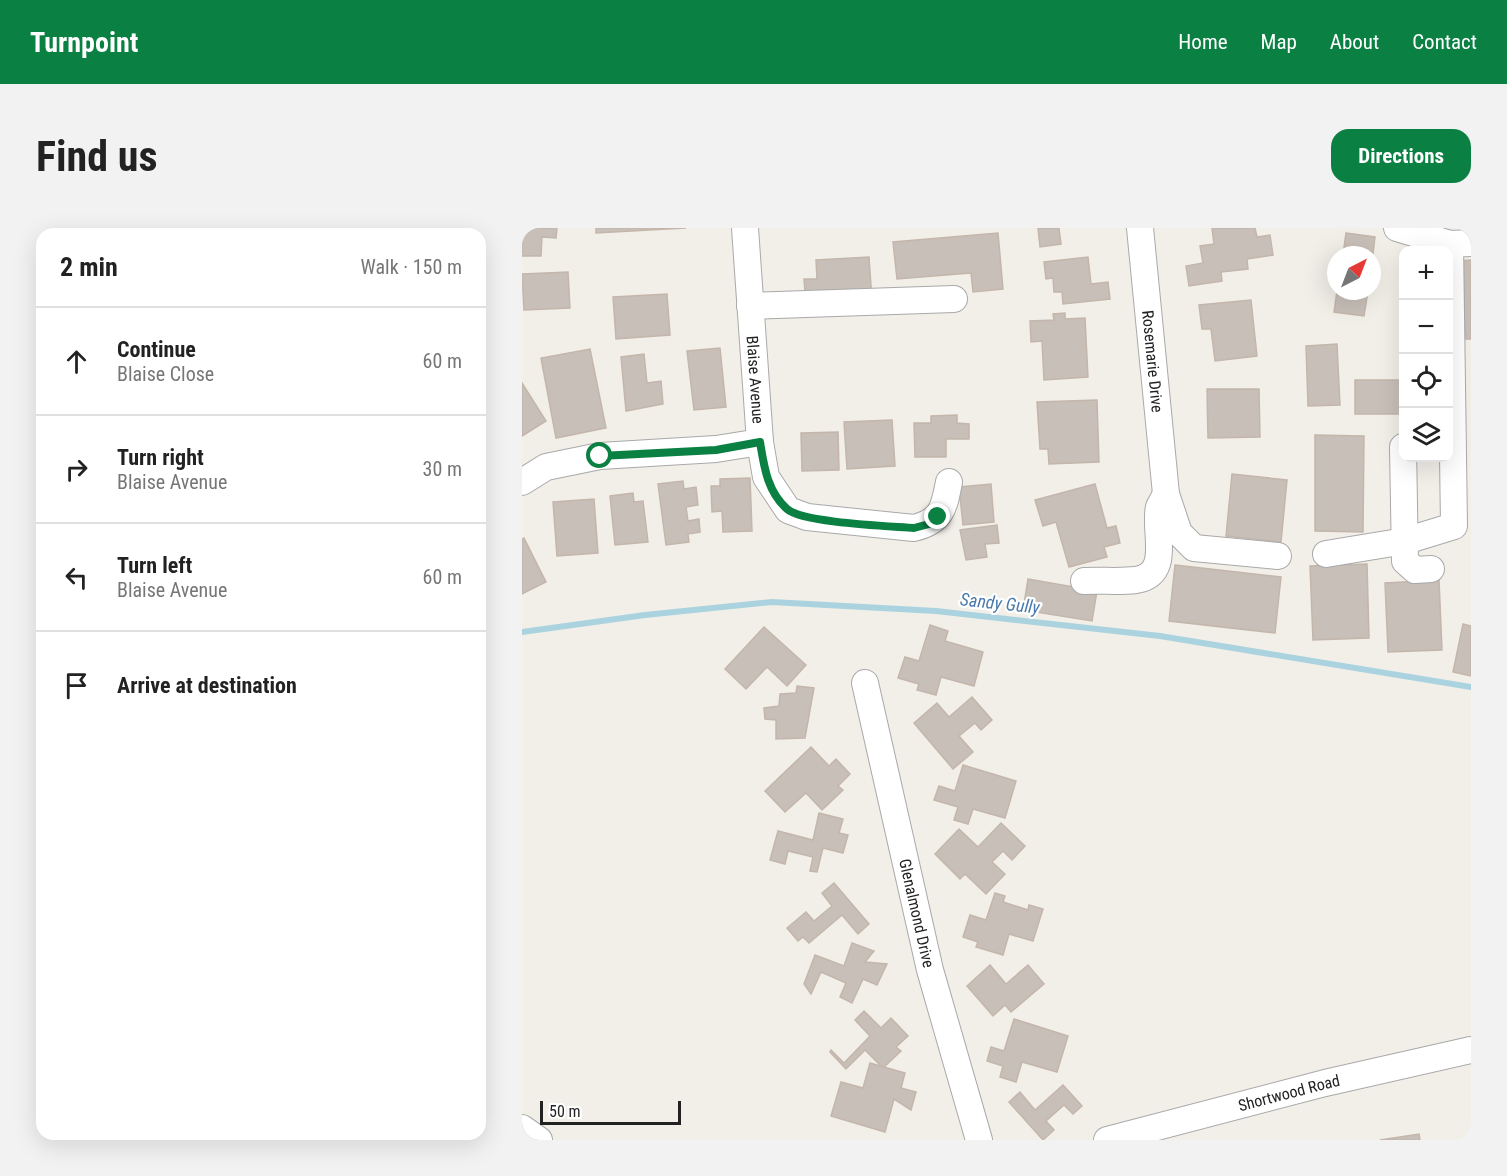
<!DOCTYPE html>
<meta charset="utf-8">
<style>
:root{--surface:#fff;--page:#f2f2f2;--text:#222;--muted:#767676;--line:#e0e0e0;--accent:#0b8043}
body{margin:0;font-family:"Roboto Condensed",sans-serif;background:var(--page);color:var(--text)}
.controls{position:absolute;right:18px;top:18px;display:grid;overflow:hidden;border-radius:12px;box-shadow:0 6px 24px #0002}
.controls button{width:54px;height:54px;display:grid;place-items:center;padding:0;border:0;border-bottom:2px solid var(--line);background:var(--surface);color:var(--text);font:30px sans-serif}
.compass{position:absolute;left:805px;top:18px;width:54px;height:54px;border-radius:50%;background:var(--surface);box-shadow:0 6px 24px #0002;rotate:42deg}
.scale{position:absolute;left:18px;bottom:15px;width:141px;box-sizing:border-box;padding-left:6px;border:3px solid #222;border-top:0;font-size:16px;line-height:21px;white-space:nowrap;color:#222;-webkit-text-stroke:4px #fff;paint-order:stroke}
.stop{position:absolute;width:18px;height:18px;margin:-14px;border:4px solid #0b8043;border-radius:50%;background:#fff}
.stop.end{background:#0b8043;border-color:#fff;box-shadow:0 2px 6px #0008}
.list{margin:0;padding:0;list-style:none}
h2{display:flex;justify-content:space-between;align-items:center;height:78px;margin:0;padding:0 24px;font-size:26px}
h2 small{font-size:20px;font-weight:400;color:var(--muted)}
.list li{display:grid;grid-template-columns:39px 1fr auto;gap:18px;align-items:center;box-sizing:border-box;height:108px;padding:0 24px;border-top:2px solid var(--line)}
.list b{display:block;font-size:22px;white-space:nowrap}
.list p{margin:0;font-size:20px;white-space:nowrap;color:var(--muted)}
.list em{font-size:20px;font-style:normal;color:var(--muted)}
.icon{flex:none;width:33px;height:33px;fill:none;stroke:currentColor;stroke-width:2;stroke-linecap:round;stroke-linejoin:round}
.map{position:relative;flex:none;width:949px;height:912px;overflow:hidden;border-radius:18px}
header{display:flex;align-items:center;gap:36px;box-sizing:border-box;height:84px;padding:0 30px;background:var(--accent);color:#fff}
header strong{font-size:28px}
nav{display:flex;gap:33px;margin-inline-start:auto;font-size:21px}
.intro{display:flex;align-items:center;justify-content:space-between;box-sizing:border-box;height:144px;padding:0 36px}
h1{margin:0;font-size:42px}
.button{padding:15px 27px;border-radius:18px;background:var(--accent);color:#fff;font-size:21px;font-weight:700}
main{display:flex;gap:36px;padding:0 36px}
aside{flex:1;background:var(--surface);border-radius:18px;box-shadow:0 6px 24px #0002}
.map>svg:first-child{display:block}
</style>
<header>
<strong>Turnpoint</strong>
<nav><a>Home</a><a>Map</a><a>About</a><a>Contact</a></nav>
</header>
<div class="intro"><h1>Find us</h1><a class="button">Directions</a></div>
<main>
<aside>
<h2>2 min<small>Walk · 150 m</small></h2>
<ul class="list">
<li><svg class="icon" aria-label="ahead" viewBox="0 0 24 24"><path d="M12 20V5M6 11l6-6 6 6"/></svg><div><b>Continue</b><p>Blaise Close</p></div><em>60 m</em></li>
<li><svg class="icon" aria-label="right" viewBox="0 0 24 24"><path d="M7 20v-9h11M14 6l5 5-5 5"/></svg><div><b>Turn right</b><p>Blaise Avenue</p></div><em>30 m</em></li>
<li><svg class="icon" aria-label="left" viewBox="0 0 24 24"><path d="M17 20v-9H6M10 6l-5 5 5 5"/></svg><div><b>Turn left</b><p>Blaise Avenue</p></div><em>60 m</em></li>
<li><svg class="icon" aria-label="arrive" viewBox="0 0 24 24"><path d="M6 21V4h12l-3 4 3 4H6"/></svg><div><b>Arrive at destination</b></div></li>
</ul>
</aside>
<div class="map">
<svg width="949" height="912" viewBox="0 0 949 912">
<rect width="100%" height="100%" fill="#f2efe9"/>
<g fill="none" stroke-linecap="round" stroke-linejoin="round">
<path stroke="#aad3df" stroke-width="6" d="M 0,404 L 123,387 L 250,374 L 414,383 L 638,408 L 949,459"/>
</g>
<g fill="#c7bfb8" stroke="#c4b6ab" stroke-width="1.5">
<path d="M 0,0 L 35,0 L 34,10 L 20,9 L 19,28 L 0,28 Z"/>
<path d="M 74,0 L 164,0 L 74,5 Z"/>
<path d="M 516,0 L 537,0 L 539,16 L 518,19 Z"/>
<path d="M 690,0 L 733,0 L 735,9 L 748,7 L 751,27 L 725,31 L 726,41 L 699,44 L 700,53 L 667,58 L 664,38 L 681,35 L 678,18 L 692,16 Z"/>
<path d="M 476,5 L 481,61 L 451,64 L 449,45 L 375,51 L 371,14 Z"/>
<path d="M 824,5 L 853,9 L 850,33 L 850,27 L 821,27 Z"/>
<path d="M 347,29 L 350,72 L 284,76 L 282,51 L 295,51 L 294,32 Z"/>
<path d="M 566,29 L 569,56 L 586,54 L 588,71 L 541,76 L 540,64 L 532,64 L 531,50 L 524,51 L 522,34 Z"/>
<path d="M 949,32 L 949,111 L 944,111 L 935,33 Z"/>
<path d="M 46,44 L 48,80 L 2,82 L 0,46 Z"/>
<path d="M 815,63 L 846,63 L 842,88 L 812,84 Z"/>
<path d="M 145,66 L 148,107 L 94,111 L 91,69 Z"/>
<path d="M 729,72 L 735,128 L 693,133 L 689,101 L 680,101 L 677,77 Z"/>
<path d="M 543,85 L 543,91 L 563,90 L 566,149 L 522,152 L 520,113 L 509,114 L 508,93 L 532,92 L 531,86 Z"/>
<path d="M 815,116 L 818,177 L 786,178 L 784,118 Z"/>
<path d="M 198,120 L 204,179 L 172,182 L 165,123 Z"/>
<path d="M 68,121 L 84,200 L 34,210 L 19,130 Z"/>
<path d="M 122,126 L 125,155 L 139,153 L 141,176 L 104,183 L 99,129 Z"/>
<rect x="833" y="152" width="49" height="34"/>
<path d="M 0,155 L 24,193 L 0,208 Z"/>
<path d="M 685,161 L 737,161 L 738,209 L 686,210 Z"/>
<path d="M 575,172 L 577,234 L 527,236 L 526,221 L 518,221 L 515,174 Z"/>
<path d="M 435,187 L 435,195 L 447,196 L 447,211 L 424,211 L 424,229 L 393,229 L 392,195 L 409,195 L 409,188 Z"/>
<path d="M 370,192 L 373,238 L 325,241 L 322,194 Z"/>
<path d="M 316,204 L 317,242 L 280,243 L 279,205 Z"/>
<path d="M 793,207 L 842,208 L 841,304 L 793,303 Z"/>
<path d="M 710,246 L 765,252 L 759,314 L 704,308 Z"/>
<path d="M 228,250 L 230,303 L 201,304 L 200,283 L 190,284 L 189,258 L 198,258 L 198,251 Z"/>
<path d="M 161,253 L 162,261 L 174,259 L 176,277 L 164,279 L 166,293 L 177,291 L 178,304 L 166,306 L 167,314 L 144,317 L 136,256 Z"/>
<path d="M 469,256 L 472,294 L 441,297 L 437,259 Z"/>
<path d="M 573,256 L 585,300 L 594,298 L 598,315 L 582,319 L 585,329 L 547,339 L 534,294 L 521,298 L 513,272 Z"/>
<path d="M 111,265 L 112,274 L 121,273 L 126,314 L 93,317 L 88,268 Z"/>
<path d="M 72,271 L 76,325 L 35,328 L 31,274 Z"/>
<path d="M 475,297 L 477,315 L 463,316 L 465,329 L 444,332 L 438,302 Z"/>
<path d="M 2,310 L 24,354 L 0,366 L 0,311 Z"/>
<path d="M 845,336 L 847,410 L 791,412 L 788,338 Z"/>
<path d="M 653,337 L 759,349 L 753,405 L 647,393 Z"/>
<path d="M 506,351 L 575,363 L 570,393 L 501,382 Z"/>
<path d="M 917,352 L 920,422 L 866,424 L 863,355 Z"/>
<path d="M 941,396 L 949,398 L 949,448 L 931,444 Z"/>
<path d="M 408,397 L 426,403 L 423,413 L 461,424 L 452,458 L 419,449 L 414,467 L 395,462 L 397,456 L 376,450 L 383,429 L 397,433 Z"/>
<path d="M 242,399 L 284,437 L 265,458 L 245,439 L 224,461 L 203,441 Z"/>
<path d="M 275,458 L 292,460 L 283,510 L 254,511 L 254,492 L 243,491 L 242,480 L 257,478 L 258,466 L 274,465 Z"/>
<path d="M 450,469 L 470,492 L 459,502 L 453,495 L 437,508 L 451,524 L 431,541 L 392,495 L 415,475 L 427,489 Z"/>
<path d="M 289,519 L 307,538 L 314,531 L 328,546 L 316,558 L 321,562 L 300,582 L 284,565 L 263,584 L 243,563 Z"/>
<path d="M 441,537 L 494,553 L 483,590 L 451,581 L 446,596 L 432,592 L 436,579 L 412,572 L 417,558 L 433,563 Z"/>
<path d="M 297,585 L 321,591 L 317,605 L 326,607 L 321,625 L 301,620 L 295,644 L 288,643 L 291,629 L 266,623 L 263,636 L 248,632 L 256,603 L 291,612 Z"/>
<path d="M 479,595 L 503,618 L 490,632 L 481,623 L 470,634 L 483,646 L 464,666 L 443,646 L 438,651 L 413,626 L 437,601 L 456,619 Z"/>
<path d="M 312,655 L 347,696 L 336,706 L 320,687 L 287,715 L 281,709 L 276,713 L 265,700 L 284,684 L 292,693 L 310,678 L 300,665 Z"/>
<path d="M 473,665 L 483,668 L 481,674 L 506,682 L 507,677 L 521,681 L 511,713 L 487,706 L 481,727 L 454,719 L 456,714 L 441,709 L 448,687 L 464,692 Z"/>
<path d="M 330,715 L 352,723 L 343,734 L 365,736 L 355,757 L 341,751 L 330,775 L 318,769 L 324,755 L 299,744 L 289,766 L 282,756 L 293,727 L 322,738 Z"/>
<path d="M 468,737 L 484,756 L 506,737 L 522,756 L 489,784 L 483,777 L 471,788 L 445,758 Z"/>
<path d="M 342,783 L 359,800 L 369,790 L 386,808 L 374,819 L 379,823 L 361,840 L 343,822 L 324,841 L 308,824 L 309,822 L 322,835 L 348,808 L 333,792 Z"/>
<path d="M 492,791 L 546,808 L 535,844 L 500,834 L 494,854 L 478,849 L 481,838 L 465,833 L 469,819 L 482,823 Z"/>
<path d="M 348,835 L 383,845 L 379,860 L 394,864 L 389,882 L 372,871 L 363,904 L 309,888 L 319,854 L 341,860 Z"/>
<path d="M 541,857 L 560,878 L 551,886 L 542,877 L 524,893 L 532,902 L 521,912 L 487,874 L 498,864 L 513,882 Z"/>
<path d="M 897,906 L 898,912 L 858,912 Z"/>
</g>
<g fill="none" stroke-linecap="round" stroke-linejoin="round">
<g stroke="#a9a9a9" stroke-width="28">
<g id="minor">
<path id="s1" d="M 223,0 L 238,214 L 244,249 L 266,282 L 285,289 L 392,300 C 420,293 422,280 427,254"/>
<path id="s2" d="M 618,0 L 644,266 L 657,305 L 672,320 L 756,328"/>
<path d="M 875,0 L 928,16 L 949,15"/>
<path d="M 228,78 L 432,71"/>
<path d="M 881,219 L 883,333 L 893,342 L 909,341"/>
<path d="M 0,254 L 24,239 L 78,228 L 194,221 L 238,214"/>
<path d="M 804,326 L 883,313 L 932,298 L 928,16"/>
<path d="M 562,353 C 579,352 597,354 614,352 C 651,346 631,302 637,279 C 639,275 642,270 644,266"/>
<path id="s3" d="M 343,455 L 408,742 L 457,912"/>
<path d="M 0,900 L 17,912"/>
<path id="s4" d="M 585,912 L 803,855 L 949,822"/>
</g>
</g>
<use href="#minor" stroke="#fff" stroke-width="26"/>
</g>
<g fill="none" stroke-linecap="round" stroke-linejoin="round">
<path stroke="#0b8043" stroke-width="8" d="M 78,228 L 194,222 L 238,214 C 242,238 245,263 265,281 C 281,295 367,298 392,300 L 407,296 L 416,289"/>
</g>
<g text-anchor="middle" dominant-baseline="central" stroke-width="4.5" stroke-linejoin="round" paint-order="stroke">
<g font-size="16" fill="#222" stroke="#fff">
<text stroke="none"><textPath href="#s2" startOffset="134">Rosemarie Drive</textPath></text>
<text stroke="none"><textPath href="#s1" startOffset="152">Blaise Avenue</textPath></text>
<text stroke="none"><textPath href="#s3" startOffset="236">Glenalmond Drive</textPath></text>
<text stroke="none"><textPath href="#s4" startOffset="188">Shortwood Road</textPath></text>
</g>
<g font-size="18" font-style="italic" fill="#4a7aab" stroke="#fff">
<text transform="translate(478 375) rotate(6)">Sandy Gully</text>
</g>
</g>
</svg>
<div class="controls">
<button>+</button>
<button>−</button>
<button><svg class="icon" aria-label="locate" viewBox="0 0 24 24"><circle cx="12" cy="12" r="6"/><path d="M12 2v4M12 18v4M2 12h4M18 12h4"/></svg></button>
<button><svg class="icon" aria-label="layers" viewBox="0 0 24 24"><path d="M12 4l9 5-9 5-9-5zM3 14l9 5 9-5"/></svg></button>
</div>
<svg class="compass" viewBox="-18 -18 36 36"><path d="M0-13l5 13h-10z" fill="#e53935"/><path d="M0 13l5-13h-10z" fill="#767676"/></svg>
<div class="scale">50 m</div>
<div class="stop" style="left:78px;top:228px"></div>
<div class="stop end" style="left:416px;top:289px"></div>
</div>
</main>
